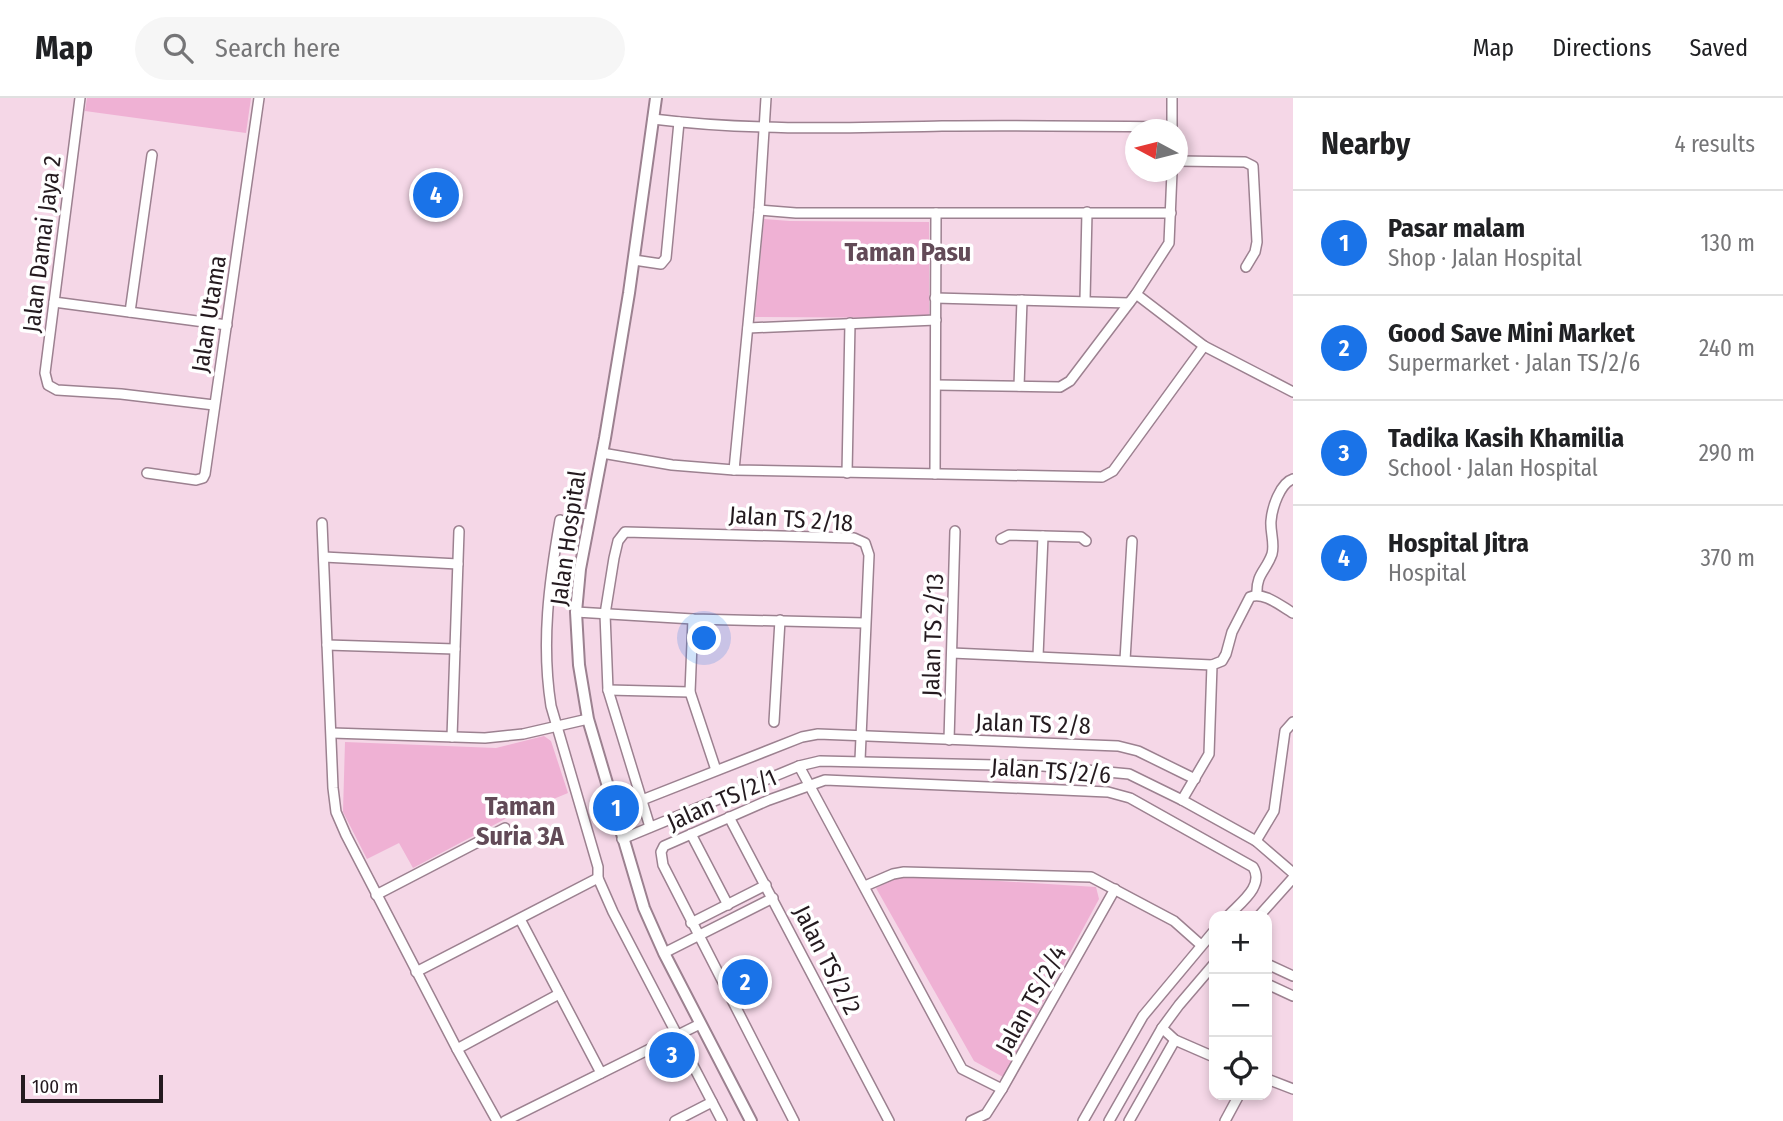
<!DOCTYPE html>
<meta charset="utf-8">
<style>
:root{--surface:#fff;--page:#f6f6f6;--text:#202124;--muted:#757577;--line:#e0e0e0;--accent:#1a73e8}
body{margin:0;font-family:"Fira Sans Condensed",sans-serif;background:var(--page);color:var(--text)}
.controls{position:absolute;right:21px;bottom:21px;display:grid;overflow:hidden;border-radius:14px;box-shadow:0 4px 10px #0003}
.controls button{width:63px;height:63px;display:grid;place-items:center;padding:0;border:0;border-bottom:2px solid var(--line);background:var(--surface);color:var(--text);font:35px sans-serif}
.compass{position:absolute;left:1125px;top:21px;width:63px;height:63px;border-radius:50%;background:var(--surface);box-shadow:0 4px 10px #0003;rotate:277deg}
.scale{position:absolute;left:21px;bottom:18px;width:142px;box-sizing:border-box;padding-left:7px;border:4px solid #241a1f;border-top:0;font-size:19px;line-height:24px;white-space:nowrap;color:#241a1f;-webkit-text-stroke:5px #fff;paint-order:stroke}
.you{position:absolute;left:705px;top:541px;width:24px;height:24px;margin:-18px;border:5px solid #fff;border-radius:50%;background:#1a73e8;box-shadow:0 0 0 10px #1a73e833}
.badge{display:grid;place-items:center;width:46px;height:46px;border-radius:50%;background:var(--accent);color:#fff;font-size:23px;font-weight:700}
.pin{position:absolute;translate:-50% -50%;border:4px solid #fff;box-shadow:0 2px 7px #0006}
.list{margin:0;padding:0;list-style:none}
h2{display:flex;justify-content:space-between;align-items:center;height:91px;margin:0;padding:0 28px;font-size:30px}
h2 small{font-size:23px;font-weight:400;color:var(--muted)}
.list li{display:grid;grid-template-columns:46px 1fr auto;gap:21px;align-items:center;box-sizing:border-box;height:105px;padding:0 28px;border-top:2px solid var(--line)}
.list b{display:block;font-size:26px;white-space:nowrap}
.list p{margin:0;font-size:23px;white-space:nowrap;color:var(--muted)}
.list em{font-size:23px;font-style:normal;color:var(--muted)}
.icon{flex:none;width:38px;height:38px;fill:none;stroke:currentColor;stroke-width:2;stroke-linecap:round;stroke-linejoin:round}
.map{position:relative;flex:none;width:1293px;height:1023px;overflow:hidden}
header{display:flex;align-items:center;gap:42px;box-sizing:border-box;height:98px;padding:0 35px;background:var(--surface);border-bottom:2px solid var(--line)}
header strong{font-size:33px}
nav{display:flex;gap:38px;margin-inline-start:auto;font-size:24px}
.search{width:490px;height:63px;background:var(--page);display:flex;align-items:center;gap:18px;box-sizing:border-box;padding:0 24px;border-radius:38px;color:var(--muted);font-size:26px}
main{display:flex}
aside{flex:1;background:var(--surface)}
.map>svg:first-child{display:block}
</style>
<header>
<strong>Map</strong>
<div class="search"><svg class="icon" aria-label="search" viewBox="0 0 24 24"><circle cx="10" cy="10" r="6"/><path d="M15 15l6 6"/></svg>Search here</div>
<nav><a>Map</a><a>Directions</a><a>Saved</a></nav>
</header>
<main>
<div class="map">
<svg width="1293" height="1023" viewBox="0 0 1293 1023">
<rect width="100%" height="100%" fill="#f5d7e7"/>
<g fill="#efb1d4">
<path d="M 87,0 L 251,0 L 246,35 L 85,13 Z"/>
<path d="M 764,121 L 790,123 L 929,124 L 929,220 L 755,219 Z"/>
<path d="M 544,638 L 551,643 L 568,695 L 505,721 L 413,770 L 399,745 L 367,761 L 343,714 L 345,644 L 496,650 Z"/>
<path d="M 903,777 L 1096,789 L 1099,801 L 1003,979 L 974,963 L 876,790 Z"/>
</g>
<g fill="none" stroke-linecap="round" stroke-linejoin="round">
<g stroke="#9c8190" stroke-width="12">
<g id="minor">
<path d="M 80,0 L 45,275 L 48,287 L 57,292 L 121,296 L 214,307"/>
<path d="M 653,21 C 749,33 845,30 942,28 C 1018,27 1095,28 1172,29"/>
<path d="M 1172,32 L 1172,0"/>
<path d="M 1178,63 L 1245,64 L 1253,68 L 1257,144 L 1255,154 L 1246,169"/>
<path d="M 759,112 L 796,115 L 1171,115"/>
<path d="M 634,162 L 661,166 L 666,160 L 679,24"/>
<path d="M 1136,196 L 1204,248 L 1293,294"/>
<path d="M 935,200 L 1129,205"/>
<path d="M 1085,202 L 1087,114"/>
<path d="M 54,204 L 227,227"/>
<path d="M 130,214 L 152,57"/>
<path d="M 748,230 L 936,222"/>
<path d="M 936,287 L 1060,289 L 1070,283 L 1136,196 L 1169,145 L 1172,74"/>
<path d="M 1019,288 L 1022,202"/>
<path d="M 602,355 L 672,367 L 734,372 L 1102,379 L 1113,373 L 1204,248"/>
<path d="M 734,372 L 759,112 L 766,0"/>
<path d="M 147,375 L 196,382 L 203,380 L 205,376 L 259,0"/>
<path d="M 847,375 L 850,225"/>
<path d="M 935,376 L 936,115"/>
<path d="M 560,422 C 549,485 541,545 551,608 L 598,769 L 598,780 L 613,814 L 722,1023"/>
<path d="M 322,425 L 333,690 L 336,714 L 346,737 L 457,951 L 497,1023"/>
<path d="M 1001,441 L 1009,437 L 1081,439 L 1086,443"/>
<path d="M 324,459 L 458,466"/>
<path d="M 1257,496 C 1256,476 1266,473 1272,456 C 1275,445 1270,434 1271,423 C 1272,410 1280,385 1293,381"/>
<path d="M 576,514 L 693,521 L 865,525"/>
<path d="M 693,521 L 690,594 L 716,672"/>
<path d="M 327,547 L 455,551"/>
<path d="M 952,555 L 1212,567"/>
<path d="M 1038,558 L 1043,438"/>
<path d="M 1125,562 L 1132,443"/>
<path d="M 608,592 L 690,594"/>
<path d="M 774,624 L 780,522"/>
<path d="M 332,635 L 485,640 L 523,636 L 588,621"/>
<path d="M 452,639 L 459,433"/>
<path d="M 949,642 L 955,433"/>
<path d="M 799,668 L 962,971 L 1002,991"/>
<path d="M 642,702 L 802,639 L 818,636 L 1118,648 L 1138,653 L 1195,681"/>
<path d="M 1182,702 L 1209,656 L 1212,567 L 1222,563 L 1226,556 L 1232,534 L 1250,499 C 1263,493 1281,508 1293,515"/>
<path d="M 729,719 L 889,1023"/>
<path d="M 650,729 L 608,592 L 605,516 L 614,460 L 618,443 L 625,434 L 854,440 L 865,445 L 869,457 L 860,662"/>
<path d="M 691,736 L 728,807"/>
<path d="M 622,741 L 799,668 L 820,663 L 1043,668 L 1129,676 L 1182,702 L 1256,743 L 1293,775"/>
<path d="M 1256,743 L 1274,713 L 1285,633 L 1293,624"/>
<path d="M 865,788 L 893,776 L 904,774 L 1091,779 L 1174,823 L 1201,847"/>
<path d="M 376,797 L 505,730"/>
<path d="M 1259,818 L 1293,780"/>
<path d="M 520,821 L 601,975"/>
<path d="M 691,825 L 766,787"/>
<path d="M 664,855 L 773,800"/>
<path d="M 1267,866 L 1293,878"/>
<path d="M 416,874 L 598,780"/>
<path d="M 1267,886 L 1293,898"/>
<path d="M 1162,930 L 1175,942 L 1214,959"/>
<path d="M 457,951 L 559,896"/>
<path d="M 1267,981 L 1293,991"/>
<path d="M 505,1023 L 700,926"/>
<path d="M 675,1023 L 712,1004"/>
<path d="M 794,1023 L 663,767 L 661,754 L 664,748 L 769,702 L 825,682 L 1108,694 L 1130,700 L 1253,769 C 1265,788 1240,805 1228,818"/>
<path d="M 971,1023 L 986,1016 L 1002,991 L 1115,791"/>
<path d="M 1083,1023 L 1143,918 L 1214,833"/>
<path d="M 1109,1023 L 1162,930 L 1179,907 L 1214,866"/>
<path d="M 1129,1023 L 1175,942"/>
<path d="M 1225,1023 L 1239,997"/>
</g>
</g>
<g stroke="#9c8190" stroke-width="14">
<path id="tertiary" d="M 656,0 L 629,195 L 605,340 L 580,471 L 576,514 L 579,567 L 588,621 L 644,810 L 664,855 L 751,1023"/>
</g>
<use href="#minor" stroke="#fff" stroke-width="9"/>
<use href="#tertiary" stroke="#fff" stroke-width="10"/>
</g>
<g text-anchor="middle" dominant-baseline="central" stroke-width="7" stroke-linejoin="round" paint-order="stroke">
<g font-size="24" fill="#241a1f" stroke="#fff">
<text transform="translate(42 146) rotate(-83)">Jalan Damai Jaya 2</text>
<text transform="translate(209 216) rotate(-81)">Jalan Utama</text>
<text transform="translate(791 421) rotate(4)">Jalan TS 2/18</text>
<text transform="translate(568 440) rotate(-82)">Jalan Hospital</text>
<text transform="translate(933 537) rotate(-88)">Jalan TS 2/13</text>
<text transform="translate(1033 626) rotate(2)">Jalan TS 2/8</text>
<text transform="translate(1051 673) rotate(4)">Jalan TS/2/6</text>
<text transform="translate(722 702) rotate(-24)">Jalan TS/2/1</text>
<text transform="translate(827 862) rotate(63)">Jalan TS/2/2</text>
<text transform="translate(1031 902) rotate(-61)">Jalan TS/2/4</text>
</g>
<g font-size="26" font-weight="bold" fill="#624a57" stroke="#fff">
<text x="908" y="154">Taman Pasu</text>
<text x="520" y="708">Taman<tspan x="520" dy="30">Suria 3A</tspan></text>
</g>
</g>
</svg>
<div class="controls">
<button>+</button>
<button>−</button>
<button><svg class="icon" aria-label="locate" viewBox="0 0 24 24"><circle cx="12" cy="12" r="6"/><path d="M12 2v4M12 18v4M2 12h4M18 12h4"/></svg></button>
</div>
<svg class="compass" viewBox="-18 -18 36 36"><path d="M0-13l5 13h-10z" fill="#e53935"/><path d="M0 13l5-13h-10z" fill="#757577"/></svg>
<div class="scale">100 m</div>
<div class="you"></div>
<div class="pin badge" style="left:616px;top:710px">1</div>
<div class="pin badge" style="left:745px;top:884px">2</div>
<div class="pin badge" style="left:672px;top:957px">3</div>
<div class="pin badge" style="left:436px;top:97px">4</div>
</div>
<aside>
<h2>Nearby<small>4 results</small></h2>
<ul class="list">
<li><span class="badge">1</span><div><b>Pasar malam</b><p>Shop · Jalan Hospital</p></div><em>130 m</em></li>
<li><span class="badge">2</span><div><b>Good Save Mini Market</b><p>Supermarket · Jalan TS/2/6</p></div><em>240 m</em></li>
<li><span class="badge">3</span><div><b>Tadika Kasih Khamilia</b><p>School · Jalan Hospital</p></div><em>290 m</em></li>
<li><span class="badge">4</span><div><b>Hospital Jitra</b><p>Hospital</p></div><em>370 m</em></li>
</ul>
</aside>
</main>
